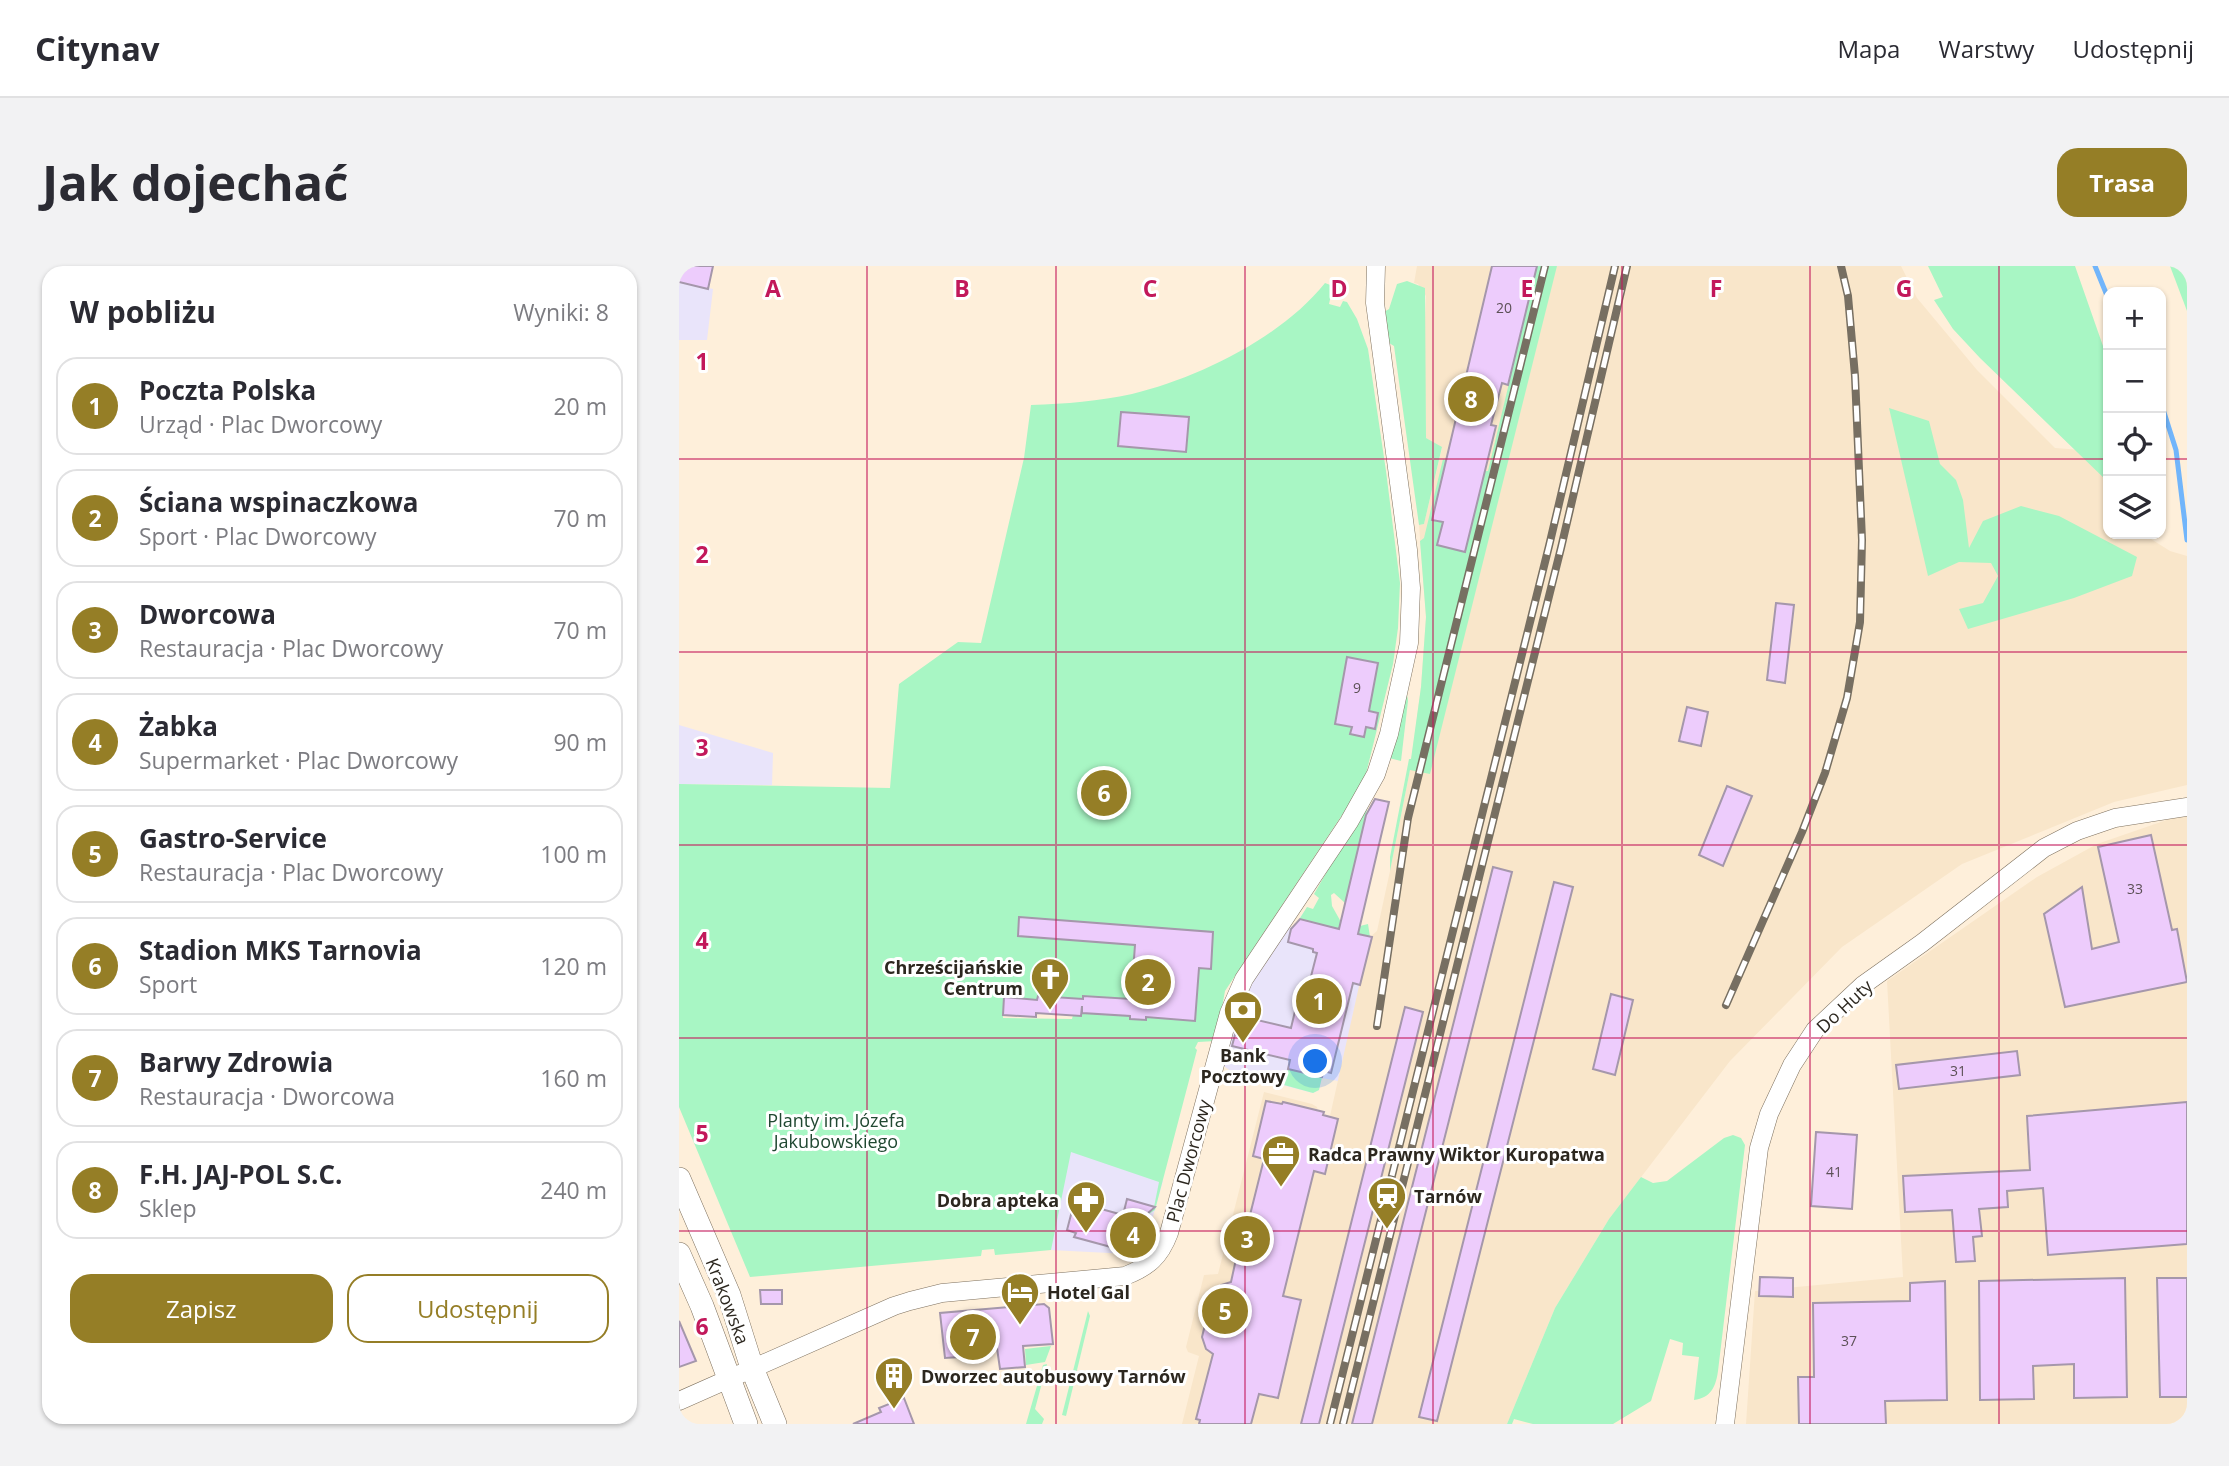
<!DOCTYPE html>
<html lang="pl">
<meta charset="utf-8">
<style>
:root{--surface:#fff;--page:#f2f2f3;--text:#2b2b33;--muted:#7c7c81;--line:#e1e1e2;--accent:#957e26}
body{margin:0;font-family:"Open Sans",sans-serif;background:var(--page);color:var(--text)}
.controls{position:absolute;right:21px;top:21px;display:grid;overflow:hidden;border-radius:14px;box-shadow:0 2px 5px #0004}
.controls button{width:63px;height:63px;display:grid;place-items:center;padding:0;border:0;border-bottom:2px solid var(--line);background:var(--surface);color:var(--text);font:35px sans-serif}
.you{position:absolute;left:637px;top:796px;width:24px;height:24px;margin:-18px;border:5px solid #fff;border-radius:50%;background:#1a73e8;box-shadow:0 0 0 10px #1a73e833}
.badge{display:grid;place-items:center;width:46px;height:46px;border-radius:50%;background:var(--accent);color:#fff;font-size:23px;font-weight:700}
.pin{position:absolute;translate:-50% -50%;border:4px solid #fff;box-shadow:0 2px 7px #0006}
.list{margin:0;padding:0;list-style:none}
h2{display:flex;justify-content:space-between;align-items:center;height:91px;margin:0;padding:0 28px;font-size:30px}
h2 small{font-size:23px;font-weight:400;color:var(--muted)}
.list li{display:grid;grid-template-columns:46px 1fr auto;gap:21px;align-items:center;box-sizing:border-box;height:98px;margin:0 14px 14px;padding:0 14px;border:2px solid var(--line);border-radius:21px}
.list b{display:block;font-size:26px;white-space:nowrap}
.list p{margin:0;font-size:23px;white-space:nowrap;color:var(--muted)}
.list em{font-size:23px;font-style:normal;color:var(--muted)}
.actions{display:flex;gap:14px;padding:21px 28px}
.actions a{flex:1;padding:16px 0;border:2px solid var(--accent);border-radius:21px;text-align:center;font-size:24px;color:var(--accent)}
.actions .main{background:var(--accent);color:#fff}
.icon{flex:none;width:38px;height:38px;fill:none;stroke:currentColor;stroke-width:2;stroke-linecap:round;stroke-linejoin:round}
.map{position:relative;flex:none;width:1508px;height:1158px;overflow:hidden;border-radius:21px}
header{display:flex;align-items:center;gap:42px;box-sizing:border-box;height:98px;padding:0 35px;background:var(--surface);border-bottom:2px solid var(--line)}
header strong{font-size:33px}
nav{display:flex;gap:38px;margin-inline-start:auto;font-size:24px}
.intro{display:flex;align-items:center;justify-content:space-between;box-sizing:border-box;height:168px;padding:0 42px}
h1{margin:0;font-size:49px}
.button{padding:18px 32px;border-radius:21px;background:var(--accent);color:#fff;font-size:24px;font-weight:700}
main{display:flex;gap:42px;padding:0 42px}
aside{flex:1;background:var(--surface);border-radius:21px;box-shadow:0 2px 5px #0004}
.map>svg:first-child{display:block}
</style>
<header>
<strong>Citynav</strong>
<nav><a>Mapa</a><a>Warstwy</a><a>Udostępnij</a></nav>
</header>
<div class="intro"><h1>Jak dojechać</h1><a class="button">Trasa</a></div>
<main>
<aside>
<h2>W pobliżu<small>Wyniki: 8</small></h2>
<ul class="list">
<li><span class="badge">1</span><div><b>Poczta Polska</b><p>Urząd · Plac Dworcowy</p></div><em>20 m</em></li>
<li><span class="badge">2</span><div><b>Ściana wspinaczkowa</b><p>Sport · Plac Dworcowy</p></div><em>70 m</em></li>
<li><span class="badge">3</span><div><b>Dworcowa</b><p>Restauracja · Plac Dworcowy</p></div><em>70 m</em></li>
<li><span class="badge">4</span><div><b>Żabka</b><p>Supermarket · Plac Dworcowy</p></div><em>90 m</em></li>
<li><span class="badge">5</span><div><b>Gastro-Service</b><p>Restauracja · Plac Dworcowy</p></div><em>100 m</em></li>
<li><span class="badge">6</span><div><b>Stadion MKS Tarnovia</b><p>Sport</p></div><em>120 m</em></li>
<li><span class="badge">7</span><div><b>Barwy Zdrowia</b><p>Restauracja · Dworcowa</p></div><em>160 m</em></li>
<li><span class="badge">8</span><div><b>F.H. JAJ-POL S.C.</b><p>Sklep</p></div><em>240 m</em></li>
</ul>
<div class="actions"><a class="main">Zapisz</a><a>Udostępnij</a></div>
</aside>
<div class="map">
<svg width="1508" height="1158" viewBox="0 0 1508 1158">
<rect width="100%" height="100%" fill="#feefda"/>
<g fill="#e9e4fa">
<path d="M 0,0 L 34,0 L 30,22 L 34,23 L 28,74 L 0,74 Z"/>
<path d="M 0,459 L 94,487 L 93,519 L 0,518 Z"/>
<path d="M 627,643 L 645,659 L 693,671 L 659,815 L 643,812 L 640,824 L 634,827 L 553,806 L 542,798 L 558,737 L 610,662 L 616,659 Z"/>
<path d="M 390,881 L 484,915 L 467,975 L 458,985 L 450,988 L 371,984 Z"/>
</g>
<g fill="#f9e6ca">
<path d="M 738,0 L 1222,0 L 1238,32 L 1298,104 L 1376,182 L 1429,186 L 1429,268 L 1464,268 L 1491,285 L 1508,290 L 1508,519 L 1435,536 L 1283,598 L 1163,681 L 1051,795 L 930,953 L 876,1042 L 828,1158 L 503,1158 L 520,1090 L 509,1086 L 507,1081 L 525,1009 L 539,1008 L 585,826 L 633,838 L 638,841 L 639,845 L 645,846 L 645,849 L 651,850 L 691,671 L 698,665 L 711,605 L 731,504 L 742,421 L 747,351 L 740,259 L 745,258 L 763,182 L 747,172 L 745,73 L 747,30 L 739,18 L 735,17 Z"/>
<path d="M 1508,547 L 1508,1158 L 1067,1158 L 1076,1025 L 1224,1011 L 1208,715 L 1358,611 L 1418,578 Z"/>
</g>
<g fill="#a8f6c4" fill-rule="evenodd">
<path d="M 858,0 L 878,0 L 751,508 L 731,504 L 711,605 L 711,591 L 730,493 L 732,493 L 742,421 L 747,351 L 741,275 L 745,272 L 764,193 L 768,194 L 753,253 L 764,256 L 758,278 L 786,285 L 806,205 L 809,205 Z"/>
<path d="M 1249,0 L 1396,0 L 1424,80 L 1429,86 L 1429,216 L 1301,92 L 1274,63 L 1255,34 L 1264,31 Z"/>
<path d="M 1491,0 L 1508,0 L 1508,45 Z"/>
<path d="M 728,15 L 746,22 L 747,172 L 763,181 L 745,258 L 740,259 L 715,80 L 710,77 L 705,46 L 710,43 L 718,18 Z"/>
<path d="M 646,17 L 654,20 L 650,38 L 661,41 L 664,35 L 668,36 L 678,53 L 689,83 L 707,205 L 721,317 L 719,362 L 714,398 L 685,516 L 546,725 L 537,775 L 519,776 L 516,782 L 518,784 L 476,944 L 462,953 L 475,941 L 480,916 L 392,886 L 372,984 L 316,989 L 315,983 L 303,984 L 302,990 L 71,1011 L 0,841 L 0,518 L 211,522 L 220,418 L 279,376 L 302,377 L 345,192 L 352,139 C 387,138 420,135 453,128 C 520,112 603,71 646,17 ZM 359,730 L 404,733 L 404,730 L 436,732 L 435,749 L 403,747 L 402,750 L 394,749 L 393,753 L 324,752 L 325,731 L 358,734 Z"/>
<path d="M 1210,142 L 1250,155 L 1261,198 L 1277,214 L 1284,234 L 1290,282 L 1304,255 L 1342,240 L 1380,250 L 1458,291 L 1453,310 L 1395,332 L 1289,363 L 1280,343 L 1304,337 L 1319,310 L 1312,297 L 1280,296 L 1249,310 Z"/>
<path d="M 727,422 L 729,435 L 722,495 L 710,492 Z"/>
<path d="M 691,531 L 666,637 L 655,627 L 652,629 L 653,640 L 662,656 L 677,661 L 689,658 L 691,671 L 645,660 L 616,660 L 628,641 L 634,643 L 640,632 L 635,628 Z"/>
<path d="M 609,803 L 643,811 L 640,824 L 634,827 L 605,819 Z"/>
<path d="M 1054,869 L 1062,872 L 1066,879 L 1039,1105 C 1037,1120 1032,1132 1015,1134 L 1020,1091 L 1003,1089 L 1004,1077 L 991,1073 L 972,1135 L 934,1158 L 854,1158 L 835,1153 L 833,1158 L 828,1158 L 876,1042 L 930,953 L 962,911 L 974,917 L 988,915 L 1045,872 Z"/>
<path d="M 409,1045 L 411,1050 L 387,1150 L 383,1149 Z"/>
<path d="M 372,1080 L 366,1096 L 347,1099 L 346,1083 Z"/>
<path d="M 368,1098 L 356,1143 L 365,1153 L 363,1158 L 347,1158 L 364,1099 Z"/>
</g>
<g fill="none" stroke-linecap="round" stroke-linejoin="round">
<g stroke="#71b5fb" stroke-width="5">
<path d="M 1416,0 L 1429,32"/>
<path d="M 1482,137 L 1497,184 L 1508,274"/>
</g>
</g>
<g fill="#edccfc" stroke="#a597ab" stroke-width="2">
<path d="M 0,0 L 34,0 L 29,23 L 0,16 Z"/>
<path d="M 813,0 L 858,0 L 829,119 L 823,117 L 812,159 L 817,160 L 786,286 L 758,279 L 764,256 L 753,254 Z"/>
<path d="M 442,146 L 510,151 L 507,186 L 439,180 Z"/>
<path d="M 1097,337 L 1115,339 L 1106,417 L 1088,414 Z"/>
<path d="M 668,391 L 699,397 L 690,445 L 699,447 L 696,463 L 687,461 L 685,471 L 671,468 L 673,461 L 656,458 Z"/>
<path d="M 1008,441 L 1029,446 L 1022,480 L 1000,475 Z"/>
<path d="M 1048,520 L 1073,530 L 1044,600 L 1020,589 Z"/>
<path d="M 696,533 L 710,536 L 679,668 L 693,671 L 681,719 L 674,717 L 652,807 L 645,805 L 643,811 L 609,803 L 611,794 L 553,780 L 561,750 L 612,762 L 622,720 L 629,722 L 638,687 L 634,686 L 634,683 L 609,676 L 612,663 L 621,653 L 660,663 L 687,549 Z"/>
<path d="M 1472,569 L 1493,664 L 1498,663 L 1508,716 L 1386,741 L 1365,648 L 1403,621 L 1413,683 L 1440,676 L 1419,581 Z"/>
<path d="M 814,601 L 833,606 L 693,1158 L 673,1158 Z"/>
<path d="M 875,616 L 894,621 L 758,1155 L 740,1151 Z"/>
<path d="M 340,651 L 534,666 L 532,703 L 520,702 L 516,755 L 467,751 L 467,754 L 451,753 L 451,750 L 403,747 L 403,740 L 402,750 L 357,747 L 357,751 L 324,749 L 325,731 L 358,734 L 359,730 L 404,733 L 404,730 L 452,733 L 456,679 L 339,670 Z"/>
<path d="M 932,728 L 954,734 L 936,809 L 914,803 Z"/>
<path d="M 726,741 L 744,746 L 640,1158 L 622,1158 Z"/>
<path d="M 1338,785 L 1341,809 L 1220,823 L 1217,799 Z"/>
<path d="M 587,835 L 603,838 L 604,836 L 645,846 L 644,849 L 659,853 L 646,908 L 635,905 L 604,1030 L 622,1034 L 599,1132 L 580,1128 L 572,1158 L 520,1158 L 521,1154 L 517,1153 L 534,1088 L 527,1083 L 523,1071 L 534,1026 L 537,1027 L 542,1019 L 552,1016 L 566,952 L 570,953 L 585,893 L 574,890 Z"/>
<path d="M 1508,836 L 1508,978 L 1369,989 L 1364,922 L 1328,925 L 1329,941 L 1300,943 L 1303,970 L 1294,971 L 1296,995 L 1277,996 L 1273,944 L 1226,946 L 1224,910 L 1351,904 L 1348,850 Z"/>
<path d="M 1137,866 L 1178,869 L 1173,943 L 1132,940 Z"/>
<path d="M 448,933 L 476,941 L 462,953 L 454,987 L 395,971 L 397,967 L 388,964 L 394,941 L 403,943 L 404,938 L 444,949 Z"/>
<path d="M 1081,1011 L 1114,1012 L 1114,1031 L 1080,1030 Z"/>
<path d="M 1446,1012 L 1448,1131 L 1395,1132 L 1395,1098 L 1354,1100 L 1355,1133 L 1301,1134 L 1300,1015 Z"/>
<path d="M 1478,1012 L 1508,1012 L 1508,1131 L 1481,1131 Z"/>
<path d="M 1266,1015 L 1268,1134 L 1206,1135 L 1207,1158 L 1120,1158 L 1119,1111 L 1135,1111 L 1134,1037 L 1231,1035 L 1231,1017 Z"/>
<path d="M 81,1024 L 103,1024 L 103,1038 L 82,1038 Z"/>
<path d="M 365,1038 L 370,1042 L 374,1078 L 344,1080 L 346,1101 L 321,1103 L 318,1082 L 312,1083 L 311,1078 L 280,1080 L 281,1091 L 266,1092 L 261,1047 Z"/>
<path d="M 0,1055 L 17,1095 L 0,1101 Z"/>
<path d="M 225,1132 L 235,1158 L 174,1158 L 202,1146 L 200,1142 Z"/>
</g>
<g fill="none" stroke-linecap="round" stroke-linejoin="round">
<g stroke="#7e715f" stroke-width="19">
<g id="minor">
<path d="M 0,1135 L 215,1040 L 231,1035 L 263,1027 L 446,1010 C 469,1001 481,991 490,967 L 550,747 L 565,713 L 670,556 L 697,508 L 710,468 L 730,377 L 732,322 L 729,284 L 696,37 L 697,0"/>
<path d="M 1046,1158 L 1080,882 L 1090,848 L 1113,799 L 1136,764 L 1184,719 L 1243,677 L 1365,582 L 1398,565 L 1436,552 L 1508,541"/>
</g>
</g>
<g stroke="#7e715f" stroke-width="24">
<g id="tertiary">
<path d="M 0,913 L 50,1029 L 73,1102 L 96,1158"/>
<path d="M 0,988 L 23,1040 L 67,1158"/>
</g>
</g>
<use href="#minor" stroke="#fff" stroke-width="18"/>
<use href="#tertiary" stroke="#fff" stroke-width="23"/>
<g stroke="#776f62" stroke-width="8">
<g id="rail">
<path d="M 1047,739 L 1123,566 L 1146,507 L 1168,432 L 1181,356 L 1183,274 L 1176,110 L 1169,30 L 1162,0"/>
<path d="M 698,760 L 729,552 L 866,0"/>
<path d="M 651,1158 L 870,280 L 936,0"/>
<path d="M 664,1158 L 882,282 L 948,0"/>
</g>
</g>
<use href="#rail" stroke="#fff" stroke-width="5" stroke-dasharray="16" stroke-linecap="butt"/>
</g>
<path fill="none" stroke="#c2185b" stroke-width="2" stroke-opacity="0.55" d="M 188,0 L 188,1158M 377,0 L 377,1158M 566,0 L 566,1158M 754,0 L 754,1158M 943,0 L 943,1158M 1131,0 L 1131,1158M 1320,0 L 1320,1158M 0,193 L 1429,193M 1482,193 L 1508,193M 0,386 L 1508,386M 0,579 L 1508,579M 0,772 L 1508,772M 0,965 L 1508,965"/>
<defs>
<g id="church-pin" transform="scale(2.0125)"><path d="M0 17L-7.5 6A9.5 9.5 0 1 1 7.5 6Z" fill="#957e26" stroke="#fff"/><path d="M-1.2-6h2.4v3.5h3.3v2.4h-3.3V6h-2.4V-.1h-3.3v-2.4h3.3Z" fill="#fff"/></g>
<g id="bank-pin" transform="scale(2.0125)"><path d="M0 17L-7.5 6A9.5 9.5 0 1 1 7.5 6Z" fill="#957e26" stroke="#fff"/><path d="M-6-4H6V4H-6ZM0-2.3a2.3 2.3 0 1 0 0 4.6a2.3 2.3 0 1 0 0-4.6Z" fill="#fff"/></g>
<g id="office-pin" transform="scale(2.0125)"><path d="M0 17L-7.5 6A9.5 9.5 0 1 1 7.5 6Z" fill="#957e26" stroke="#fff"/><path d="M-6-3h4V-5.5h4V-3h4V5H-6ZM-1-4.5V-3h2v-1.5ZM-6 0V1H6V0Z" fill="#fff"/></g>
<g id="station-pin" transform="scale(2.0125)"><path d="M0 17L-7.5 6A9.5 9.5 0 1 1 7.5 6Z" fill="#957e26" stroke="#fff"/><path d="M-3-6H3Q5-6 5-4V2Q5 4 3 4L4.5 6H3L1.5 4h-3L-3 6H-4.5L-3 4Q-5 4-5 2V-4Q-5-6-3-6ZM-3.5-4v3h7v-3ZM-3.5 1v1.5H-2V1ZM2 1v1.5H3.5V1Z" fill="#fff"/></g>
<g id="pharmacy-pin" transform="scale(2.0125)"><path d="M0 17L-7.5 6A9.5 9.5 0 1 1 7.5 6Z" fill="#957e26" stroke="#fff"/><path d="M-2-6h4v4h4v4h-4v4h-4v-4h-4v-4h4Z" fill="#fff"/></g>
<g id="hotel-pin" transform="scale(2.0125)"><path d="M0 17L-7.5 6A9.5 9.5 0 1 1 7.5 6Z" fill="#957e26" stroke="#fff"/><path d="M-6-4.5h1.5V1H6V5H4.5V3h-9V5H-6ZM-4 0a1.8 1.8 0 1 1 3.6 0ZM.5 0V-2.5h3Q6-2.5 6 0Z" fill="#fff"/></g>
<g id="building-pin" transform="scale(2.0125)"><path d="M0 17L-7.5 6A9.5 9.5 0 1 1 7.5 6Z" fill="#957e26" stroke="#fff"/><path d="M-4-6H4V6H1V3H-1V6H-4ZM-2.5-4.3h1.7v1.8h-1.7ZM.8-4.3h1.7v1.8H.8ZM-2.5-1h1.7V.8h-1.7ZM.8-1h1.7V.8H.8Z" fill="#fff"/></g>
</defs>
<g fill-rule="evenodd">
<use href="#church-pin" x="371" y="711"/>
<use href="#bank-pin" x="564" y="744"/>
<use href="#office-pin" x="602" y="888"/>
<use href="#station-pin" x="708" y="930"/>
<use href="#pharmacy-pin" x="407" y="934"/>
<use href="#hotel-pin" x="341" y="1026"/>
<use href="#building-pin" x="215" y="1110"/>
</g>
<g text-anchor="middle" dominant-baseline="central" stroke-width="6" stroke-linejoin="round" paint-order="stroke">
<g font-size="14" fill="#5c5056">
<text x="825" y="41">20</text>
<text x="678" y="421">9</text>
<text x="1456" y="622">33</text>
<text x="1279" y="804">31</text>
<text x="1155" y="905">41</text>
<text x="1170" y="1074">37</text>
</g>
<g font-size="18" font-weight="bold" fill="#2c271f" stroke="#fff" text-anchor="start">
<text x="344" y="701" text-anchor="end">Chrześcijańskie<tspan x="344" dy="21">Centrum</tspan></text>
<text x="564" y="789" text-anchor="middle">Bank<tspan x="564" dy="21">Pocztowy</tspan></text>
<text x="629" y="888">Radca Prawny Wiktor Kuropatwa</text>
<text x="735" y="930">Tarnów</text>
<text x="380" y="934" text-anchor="end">Dobra apteka</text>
<text x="368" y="1026">Hotel Gal</text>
<text x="242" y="1110">Dworzec autobusowy Tarnów</text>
</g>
<g font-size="18" fill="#2c271f" stroke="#fff">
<text transform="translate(1165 740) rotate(-43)">Do Huty</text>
<text transform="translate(509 895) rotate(-75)">Plac Dworcowy</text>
<text transform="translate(49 1035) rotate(69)">Krakowska</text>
</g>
<g font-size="18" fill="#204831" stroke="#fff">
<text x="157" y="854">Planty im. Józefa<tspan x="157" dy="21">Jakubowskiego</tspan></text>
</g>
</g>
<g font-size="23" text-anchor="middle" font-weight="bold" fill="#c2185b" stroke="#fff" stroke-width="6" stroke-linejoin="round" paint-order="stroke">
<text x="94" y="31">A</text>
<text x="283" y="31">B</text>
<text x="471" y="31">C</text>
<text x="660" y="31">D</text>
<text x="848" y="31">E</text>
<text x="1037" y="31">F</text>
<text x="1225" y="31">G</text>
<text x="23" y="104">1</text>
<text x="23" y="297">2</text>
<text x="23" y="490">3</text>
<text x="23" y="683">4</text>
<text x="23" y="876">5</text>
<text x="23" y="1069">6</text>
</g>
</svg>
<div class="controls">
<button>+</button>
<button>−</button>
<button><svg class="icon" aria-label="locate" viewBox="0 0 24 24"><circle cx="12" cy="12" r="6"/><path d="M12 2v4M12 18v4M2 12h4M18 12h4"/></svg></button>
<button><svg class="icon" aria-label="layers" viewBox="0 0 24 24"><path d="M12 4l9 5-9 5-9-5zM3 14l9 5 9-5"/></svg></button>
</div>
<div class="you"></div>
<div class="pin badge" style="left:640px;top:735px">1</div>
<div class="pin badge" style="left:469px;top:716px">2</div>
<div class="pin badge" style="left:568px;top:973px">3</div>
<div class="pin badge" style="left:454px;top:969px">4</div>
<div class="pin badge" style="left:546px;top:1045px">5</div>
<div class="pin badge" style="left:425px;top:527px">6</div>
<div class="pin badge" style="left:294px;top:1071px">7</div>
<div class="pin badge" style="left:792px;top:133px">8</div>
</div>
</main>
